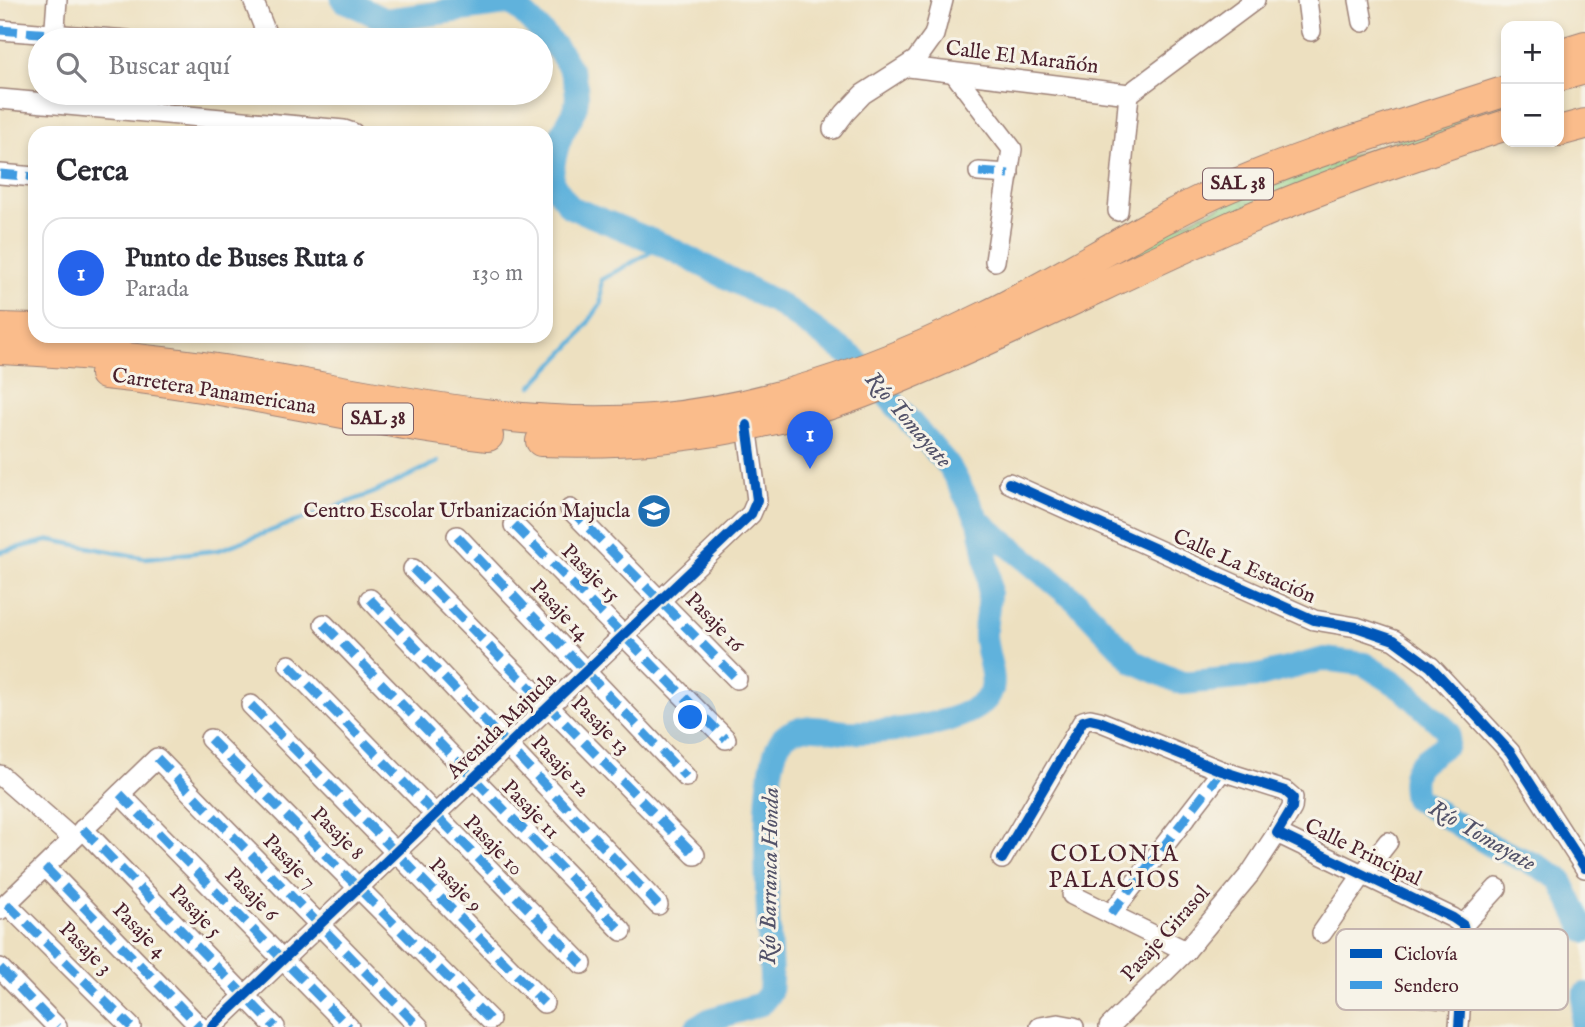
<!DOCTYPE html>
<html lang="es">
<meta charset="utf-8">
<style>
:root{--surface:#fff;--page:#f7f7f7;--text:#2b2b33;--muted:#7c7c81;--line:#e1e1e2;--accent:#2563eb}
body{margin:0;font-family:"IM FELL English",serif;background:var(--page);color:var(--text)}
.controls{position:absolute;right:21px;top:21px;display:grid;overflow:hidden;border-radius:14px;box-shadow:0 4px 10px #0003}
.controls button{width:63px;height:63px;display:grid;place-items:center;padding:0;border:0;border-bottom:2px solid var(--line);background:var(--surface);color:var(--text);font:35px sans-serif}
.you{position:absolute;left:691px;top:718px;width:24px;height:24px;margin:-18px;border:5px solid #fff;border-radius:50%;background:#1a73e8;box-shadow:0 0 0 10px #1a73e833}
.badge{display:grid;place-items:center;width:46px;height:46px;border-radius:50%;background:var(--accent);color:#fff;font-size:23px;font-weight:700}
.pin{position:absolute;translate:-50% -58px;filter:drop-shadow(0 2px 4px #0008)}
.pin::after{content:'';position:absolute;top:37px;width:24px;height:21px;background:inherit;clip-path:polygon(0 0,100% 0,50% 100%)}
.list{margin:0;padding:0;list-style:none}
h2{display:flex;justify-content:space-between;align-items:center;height:91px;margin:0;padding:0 28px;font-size:30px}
h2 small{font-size:23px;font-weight:400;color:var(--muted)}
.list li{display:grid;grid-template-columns:46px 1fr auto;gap:21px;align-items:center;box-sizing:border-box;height:112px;margin:0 14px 14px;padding:0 14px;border:2px solid var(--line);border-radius:21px}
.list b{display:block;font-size:26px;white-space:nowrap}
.list p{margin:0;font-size:23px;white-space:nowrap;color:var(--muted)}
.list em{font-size:23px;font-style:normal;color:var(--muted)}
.icon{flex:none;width:38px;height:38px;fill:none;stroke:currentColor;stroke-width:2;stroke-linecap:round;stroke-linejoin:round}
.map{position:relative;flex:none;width:1585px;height:1027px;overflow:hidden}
.search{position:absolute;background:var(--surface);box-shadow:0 4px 10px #0003;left:28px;top:28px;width:525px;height:77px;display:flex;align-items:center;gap:18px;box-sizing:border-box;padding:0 24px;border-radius:38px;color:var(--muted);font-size:26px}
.panel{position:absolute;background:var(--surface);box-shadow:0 4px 10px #0003;left:28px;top:126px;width:525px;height:217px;border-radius:21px}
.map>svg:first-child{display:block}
</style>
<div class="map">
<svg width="1585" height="1027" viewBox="0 0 1585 1027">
<defs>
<pattern id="grass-tufts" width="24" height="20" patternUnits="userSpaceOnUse" patternTransform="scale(1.75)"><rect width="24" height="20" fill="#91ce83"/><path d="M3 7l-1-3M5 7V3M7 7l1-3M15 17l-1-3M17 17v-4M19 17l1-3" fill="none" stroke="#7fb071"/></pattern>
</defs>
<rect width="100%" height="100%" fill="#f7f3e8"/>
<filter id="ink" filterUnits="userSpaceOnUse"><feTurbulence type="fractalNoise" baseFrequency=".0143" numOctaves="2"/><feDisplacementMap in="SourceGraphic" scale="14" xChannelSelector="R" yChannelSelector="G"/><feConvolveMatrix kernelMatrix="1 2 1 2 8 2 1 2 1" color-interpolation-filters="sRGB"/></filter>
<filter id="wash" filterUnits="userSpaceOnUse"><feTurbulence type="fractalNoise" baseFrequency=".00686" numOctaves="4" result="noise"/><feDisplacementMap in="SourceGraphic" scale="28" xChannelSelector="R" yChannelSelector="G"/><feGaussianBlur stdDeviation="1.57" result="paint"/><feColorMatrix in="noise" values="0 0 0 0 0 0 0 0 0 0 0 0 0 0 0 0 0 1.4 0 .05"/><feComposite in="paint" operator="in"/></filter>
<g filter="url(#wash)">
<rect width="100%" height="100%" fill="#ede0c0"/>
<path fill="url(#grass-tufts)" stroke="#6e7657" stroke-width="2" d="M 1506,103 L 1506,122 L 1005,316 C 1083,273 1162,230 1244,196 C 1330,161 1419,133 1506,103 Z"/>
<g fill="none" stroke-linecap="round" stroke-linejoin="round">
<g stroke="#61b2dc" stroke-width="4.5">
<path d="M 532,386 L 576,340 L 601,304 L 601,280 L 663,245"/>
<path d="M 0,552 L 51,540 L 145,558 L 219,550 L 373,493 L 438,462"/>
</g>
<g stroke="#61b2dc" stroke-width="24">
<path d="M 343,0 L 385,20 L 513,3 C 538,30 584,64 576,105 C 574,115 566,125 562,134 C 555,150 553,165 551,181 L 570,207 L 663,245 L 779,304 L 854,358 L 949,466 L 979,521 L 1076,601 L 1134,662 L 1182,683 L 1259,676 L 1324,659 L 1364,664 L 1402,688 L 1448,731 L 1447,744 C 1423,762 1408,764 1415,798 L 1494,847 L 1538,866 L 1560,879 L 1585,931"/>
<path d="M 697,1027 L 709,1020 L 761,1004 L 770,993 L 771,978 C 770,936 755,763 784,737 C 801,721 825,730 845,732 C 877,734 981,726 992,689 C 996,673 984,650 985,632 C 986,616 990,601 989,585 C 989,564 983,542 979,521"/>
<path d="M 1582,1027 L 1585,994"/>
</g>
</g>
</g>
<g filter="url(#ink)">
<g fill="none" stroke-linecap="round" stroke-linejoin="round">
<g stroke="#9c8076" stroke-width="22">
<g id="minor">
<path d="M 253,0 L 265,30 L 266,40"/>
<path d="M 1307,0 L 1311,31"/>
<path d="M 1359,0 L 1363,22"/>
<path d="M 0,30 L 127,40"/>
<path d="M 54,40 L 57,0"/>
<path d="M 909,67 L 1129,94"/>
<path d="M 954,73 L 1012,149 L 995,261"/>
<path d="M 0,99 L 344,130 L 353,133"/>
<path d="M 833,129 L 845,113 L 863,94 L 916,60 L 934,35 L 943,0"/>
<path d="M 979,172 L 1009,174"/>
<path d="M 0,174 L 35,177"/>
<path d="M 1118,211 L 1129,94 L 1255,0"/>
<path d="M 1009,483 L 1314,620 L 1356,627 L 1394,640 L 1431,667 L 1510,752 L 1585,868"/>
<path d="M 570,509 L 737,679"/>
<path d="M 514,525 L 726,739"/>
<path d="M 457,536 L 686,777"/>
<path d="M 413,569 L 695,855"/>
<path d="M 370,599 L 658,905"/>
<path d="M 324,624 L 622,931"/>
<path d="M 289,665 L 582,964"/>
<path d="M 251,705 L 544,1003"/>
<path d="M 210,739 L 490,1020"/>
<path d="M 0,775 L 73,839"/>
<path d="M 120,794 L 349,1027"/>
<path d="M 83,829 L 275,1027"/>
<path d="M 1002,859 L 1083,721 L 1090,719 L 1099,721 L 1222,771 L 1285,791 L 1293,798 L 1292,808 L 1277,833 L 1453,918 L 1463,925 L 1465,935 L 1459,1027"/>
<path d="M 45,867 L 200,1027"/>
<path d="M 1072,895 L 1186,951"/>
<path d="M 7,904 L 131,1027"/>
<path d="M 0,910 L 157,758 L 419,1027"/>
<path d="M 1111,914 L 1222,771"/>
<path d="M 1463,925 L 1497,888"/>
<path d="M 1322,933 L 1363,874 L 1388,842"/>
<path d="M 0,968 L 57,1027"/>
<path d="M 1463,981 L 1545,988"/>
<path d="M 1363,990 L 1462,1001"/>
<path d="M 212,1027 L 751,514 L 757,500 L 747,425"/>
<path d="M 1040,1027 L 1058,1024 L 1074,1027"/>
<path d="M 1109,1027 L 1186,951 L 1250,874 L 1277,833"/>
</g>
</g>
<g stroke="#9c8076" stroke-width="32">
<g id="highway">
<path d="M 1559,54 L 1585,46"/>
<path d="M 1559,76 L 1585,69"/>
<path d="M 1559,131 L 1585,124"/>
<path d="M 0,328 L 35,329"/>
<path d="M 0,349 C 88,353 174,361 260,376 C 391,399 519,430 653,419 C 768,409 881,368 984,317 C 1065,278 1140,227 1222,190 C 1313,150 1412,122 1506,91"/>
<path d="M 105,374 C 234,387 359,421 488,436"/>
<path d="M 541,441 C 635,445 727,434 818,408 C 861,395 904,376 946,358 C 1038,318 1127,273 1219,232 C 1312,189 1409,157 1506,125"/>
</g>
</g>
<use href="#minor" stroke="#fff" stroke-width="19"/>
<use href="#highway" stroke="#fabc8b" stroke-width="30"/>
<g stroke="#409be1" stroke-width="9" stroke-dasharray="18 9" stroke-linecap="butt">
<path d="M 0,30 L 127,40"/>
<path d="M 979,172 L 1009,174"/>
<path d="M 0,174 L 35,177"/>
<path d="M 570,509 L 737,679"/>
<path d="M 514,525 L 726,739"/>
<path d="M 457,536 L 686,777"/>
<path d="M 413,569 L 695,855"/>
<path d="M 370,599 L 658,905"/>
<path d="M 324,624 L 622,931"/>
<path d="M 289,665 L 582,964"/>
<path d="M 251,705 L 544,1003"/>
<path d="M 210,739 L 490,1020"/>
<path d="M 157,758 L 419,1027"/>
<path d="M 120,794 L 349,1027"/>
<path d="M 83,829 L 275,1027"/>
<path d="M 45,867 L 200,1027"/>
<path d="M 7,904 L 131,1027"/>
<path d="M 1111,914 L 1222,771"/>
<path d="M 0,968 L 57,1027"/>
</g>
<g stroke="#f7f3e8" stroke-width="15">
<g id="cycleway">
<path d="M 1009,483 L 1314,620 L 1356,627 L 1394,640 L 1431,667 L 1510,752 L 1585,868"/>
<path d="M 1002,859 L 1083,721 L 1090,719 L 1099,721 L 1222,771 L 1285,791 L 1293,798 L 1292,808 L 1277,833 L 1453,918 L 1463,925 L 1465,935 L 1459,1027"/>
<path d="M 212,1027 L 751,514 L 757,500 L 747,425"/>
</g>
</g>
<use href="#cycleway" stroke="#0057b8" stroke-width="10"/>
</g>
</g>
<defs>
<g id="school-disc" transform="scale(1.75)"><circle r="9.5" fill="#1f6fb2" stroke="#f7f3e8"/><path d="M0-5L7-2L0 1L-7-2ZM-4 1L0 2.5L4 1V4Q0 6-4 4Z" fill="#fff"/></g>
</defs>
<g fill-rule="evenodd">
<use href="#school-disc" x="654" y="511"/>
</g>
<g text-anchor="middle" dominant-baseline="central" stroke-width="6" stroke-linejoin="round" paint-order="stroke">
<g fill="#f7f3e8" stroke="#7e5f64" stroke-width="2">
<rect x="1203" y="168.5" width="70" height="31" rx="5"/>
<rect x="343" y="403.5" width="70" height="31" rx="5"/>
</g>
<g font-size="19" font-weight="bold" fill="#4a1f2b">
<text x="1238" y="184">SAL 38</text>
<text x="378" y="419">SAL 38</text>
</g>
<g font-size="21" fill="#4a1f2b" stroke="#f7f3e8">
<text transform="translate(1022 58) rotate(7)">Calle El Marañón</text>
<text transform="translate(214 392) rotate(9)">Carretera Panamericana</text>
<text transform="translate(1244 567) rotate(24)">Calle La Estación</text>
<text transform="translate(590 574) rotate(45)">Pasaje 15</text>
<text transform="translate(559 611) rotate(47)">Pasaje 14</text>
<text transform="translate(714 623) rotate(46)">Pasaje 16</text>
<text transform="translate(502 726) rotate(-44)">Avenida Majucla</text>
<text transform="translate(600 726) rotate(45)">Pasaje 13</text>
<text transform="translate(560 767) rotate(47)">Pasaje 12</text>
<text transform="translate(530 810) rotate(46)">Pasaje 11</text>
<text transform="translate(337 834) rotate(45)">Pasaje 8</text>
<text transform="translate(493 846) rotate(46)">Pasaje 10</text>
<text transform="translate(1363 853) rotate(26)">Calle Principal</text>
<text transform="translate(289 862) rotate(46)">Pasaje 7</text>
<text transform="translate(455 886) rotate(46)">Pasaje 9</text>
<text transform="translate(251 895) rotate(45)">Pasaje 6</text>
<text transform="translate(195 912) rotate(46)">Pasaje 5</text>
<text transform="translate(139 931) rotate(46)">Pasaje 4</text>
<text transform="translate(1166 934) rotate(-48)">Pasaje Girasol</text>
<text transform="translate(85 949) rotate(45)">Pasaje 3</text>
</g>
<g font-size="21" fill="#4a1f2b" stroke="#f7f3e8" text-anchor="end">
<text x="630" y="511">Centro Escolar Urbanización Majucla</text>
</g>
<g font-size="23" font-style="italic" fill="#525269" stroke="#f7f3e8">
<text transform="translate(908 420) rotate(49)">Río Tomayate</text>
<text transform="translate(1482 836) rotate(30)">Río Tomayate</text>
<text transform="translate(770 876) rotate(-89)">Río Barranca Honda</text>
</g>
<g font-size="23" letter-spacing="2" fill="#4a1f2b" stroke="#f7f3e8">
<text x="1115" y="854">COLONIA<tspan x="1115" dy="26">PALACIOS</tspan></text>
</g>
</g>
<rect x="1336" y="929" width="232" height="81" rx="10" fill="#f7f3e8" stroke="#c3b3af" stroke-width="2"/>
<rect x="1350" y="949" width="32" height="9" fill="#0057b8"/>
<rect x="1350" y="981" width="32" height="8" fill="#409be1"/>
<g font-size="19" fill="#4a1f2b">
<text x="1394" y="960">Ciclovía</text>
<text x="1394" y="992">Sendero</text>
</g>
</svg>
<div class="controls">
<button>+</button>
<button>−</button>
</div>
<div class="you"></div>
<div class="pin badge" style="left:810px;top:469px">1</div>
<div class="search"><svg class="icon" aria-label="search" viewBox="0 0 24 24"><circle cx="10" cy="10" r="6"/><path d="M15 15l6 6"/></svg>Buscar aquí</div>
<section class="panel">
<h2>Cerca<small></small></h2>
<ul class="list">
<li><span class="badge">1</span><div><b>Punto de Buses Ruta 6</b><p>Parada</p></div><em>130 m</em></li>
</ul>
</section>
</div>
